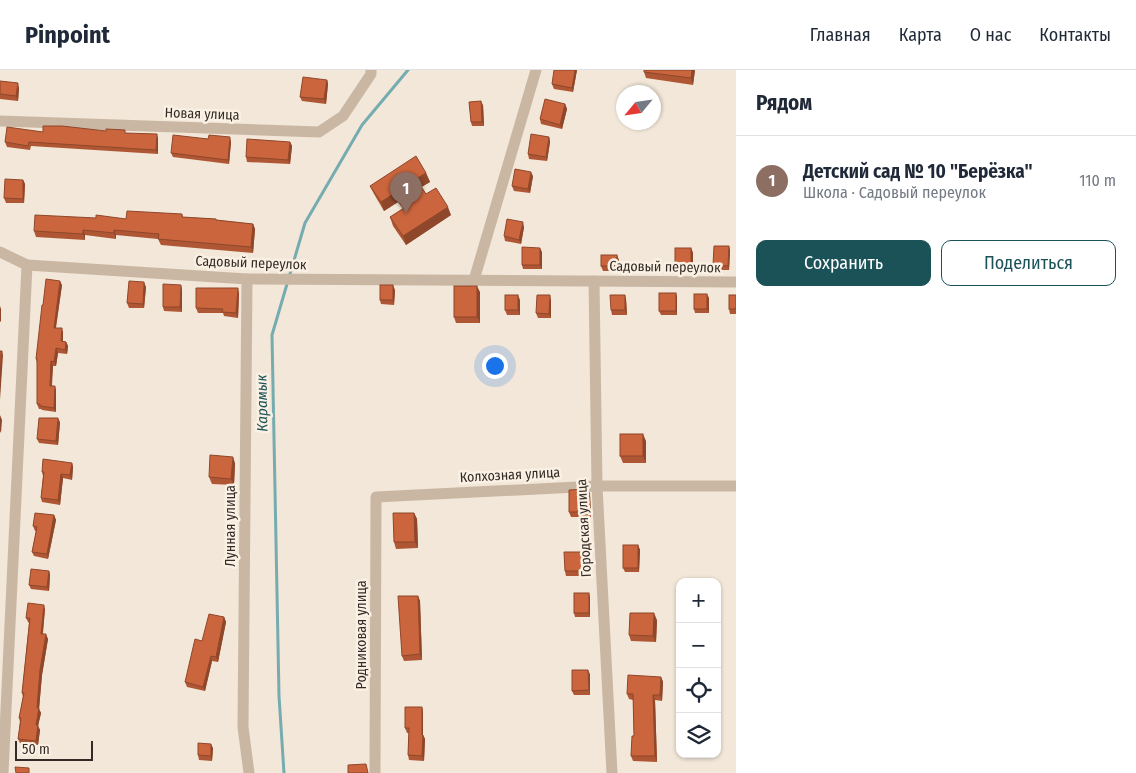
<!DOCTYPE html>
<html lang="ru">
<meta charset="utf-8">
<style>
:root{--surface:#fff;--page:#f2f2f3;--text:#1f2937;--muted:#747a83;--line:#e0e1e3;--accent:#1a5258}
body{margin:0;font-family:"Fira Sans Condensed",sans-serif;background:var(--page);color:var(--text)}
.controls{position:absolute;right:15px;bottom:15px;display:grid;overflow:hidden;border-radius:10px;box-shadow:0 1px 4px #0004}
.controls button{width:45px;height:45px;display:grid;place-items:center;padding:0;border:0;border-bottom:1px solid var(--line);background:var(--surface);color:var(--text);font:25px sans-serif}
.compass{position:absolute;left:616px;top:15px;width:45px;height:45px;border-radius:50%;background:var(--surface);box-shadow:0 1px 4px #0004;rotate:241deg}
.scale{position:absolute;left:15px;bottom:12px;width:78px;box-sizing:border-box;padding-left:5px;border:2px solid #352b26;border-top:0;font-size:14px;line-height:18px;white-space:nowrap;color:#352b26;-webkit-text-stroke:4px #faf1e4;paint-order:stroke}
.you{position:absolute;left:494px;top:295px;width:18px;height:18px;margin:-12px;border:4px solid #fff;border-radius:50%;background:#1a73e8;box-shadow:0 0 0 8px #1a73e833}
.badge{display:grid;place-items:center;width:32px;height:32px;border-radius:50%;background:var(--accent);color:#fff;font-size:16px;font-weight:700}
.pin{position:absolute;translate:-50% -41px;filter:drop-shadow(0 1px 2px #0008)}
.pin::after{content:'';position:absolute;top:26px;width:18px;height:15px;background:inherit;clip-path:polygon(0 0,100% 0,50% 100%)}
.list{margin:0;padding:0;list-style:none}
h2{display:flex;justify-content:space-between;align-items:center;height:65px;margin:0;padding:0 20px;font-size:21px}
h2 small{font-size:16px;font-weight:400;color:var(--muted)}
.list li{display:grid;grid-template-columns:32px 1fr auto;gap:15px;align-items:center;box-sizing:border-box;height:90px;padding:0 20px;border-top:1px solid var(--line)}
.list b{display:block;font-size:19px;white-space:nowrap}
.list p{margin:0;font-size:16px;white-space:nowrap;color:var(--muted)}
.list em{font-size:16px;font-style:normal;color:var(--muted)}
.actions{display:flex;gap:10px;padding:15px 20px}
.actions a{flex:1;padding:11px 0;border:1px solid var(--accent);border-radius:10px;text-align:center;font-size:18px;color:var(--accent)}
.actions .main{background:var(--accent);color:#fff}
.icon{flex:none;width:28px;height:28px;fill:none;stroke:currentColor;stroke-width:2;stroke-linecap:round;stroke-linejoin:round}
.map{position:relative;flex:none;width:736px;height:703px;overflow:hidden}
header{display:flex;align-items:center;gap:30px;box-sizing:border-box;height:70px;padding:0 25px;background:var(--surface);border-bottom:1px solid var(--line)}
header strong{font-size:24px}
nav{display:flex;gap:28px;margin-inline-start:auto;font-size:18px}
main{display:flex}
aside{flex:1;background:var(--surface)}
.map>svg:first-child{display:block}
</style>
<header>
<strong>Pinpoint</strong>
<nav><a>Главная</a><a>Карта</a><a>О нас</a><a>Контакты</a></nav>
</header>
<main>
<div class="map">
<svg width="736" height="703" viewBox="0 0 736 703">
<rect width="100%" height="100%" fill="#f2e7d8"/>
<g fill="none" stroke-linecap="round" stroke-linejoin="round">
<path stroke="#76acb0" stroke-width="3" d="M 284,703 L 279,626 L 272,265 L 305,153 L 362,55 L 408,0"/>
<g stroke="#cab7a3" stroke-width="11">
<path d="M 0,51 L 319,62 L 343,46 L 371,4 L 371,0"/>
<path d="M 0,182 L 27,195 L 3,703"/>
<path d="M 27,195 L 247,209 L 736,212"/>
<path d="M 247,209 L 243,657 L 249,703"/>
<path d="M 474,210 L 536,0"/>
<path d="M 594,211 L 597,416 L 612,703"/>
<path d="M 375,703 L 376,427 L 597,416 L 736,416"/>
</g>
</g>
<g fill="#af5734">
<path d="M 577,0 L 573,22 L 554,19 L 552,14 Z"/>
<path d="M 695,0 L 693,15 L 646,8 L 644,2 Z"/>
<path d="M 327,10 L 328,14 L 326,34 L 302,31 L 300,27 Z"/>
<path d="M 0,15 L 19,18 L 18,31 L 0,29 Z"/>
<path d="M 565,34 L 567,39 L 562,59 L 541,54 L 540,49 Z"/>
<path d="M 483,35 L 484,56 L 472,56 L 471,52 Z"/>
<path d="M 106,61 L 126,63 L 158,68 L 158,84 L 31,76 L 30,80 L 7,77 L 5,72 L 43,62 Z"/>
<path d="M 549,67 L 550,72 L 547,91 L 529,89 L 528,84 Z"/>
<path d="M 231,72 L 229,94 L 173,87 L 171,83 Z"/>
<path d="M 290,72 L 292,76 L 290,94 L 247,92 L 246,87 Z"/>
<path d="M 426,103 L 430,112 L 421,117 L 426,124 L 451,145 L 406,175 L 393,156 L 390,147 L 403,139 L 398,132 L 384,141 L 374,124 L 370,116 Z"/>
<path d="M 533,106 L 530,123 L 514,121 L 512,116 Z"/>
<path d="M 23,110 L 25,114 L 24,133 L 6,133 L 4,128 Z"/>
<path d="M 182,144 L 183,147 L 216,149 L 217,150 L 253,154 L 255,159 L 253,183 L 161,175 L 158,169 L 116,165 L 116,169 L 85,165 L 85,170 L 36,167 L 34,161 L 96,148 L 126,149 Z"/>
<path d="M 524,157 L 521,174 L 505,171 L 504,166 Z"/>
<path d="M 729,176 L 730,181 L 729,200 L 714,200 L 713,195 Z"/>
<path d="M 691,178 L 693,183 L 693,198 L 677,198 L 675,194 Z"/>
<path d="M 542,182 L 542,199 L 523,199 L 522,195 Z"/>
<path d="M 619,190 L 619,201 L 603,201 L 601,196 Z"/>
<path d="M 62,215 L 56,258 L 63,262 L 63,271 L 66,272 L 68,276 L 67,284 L 58,283 L 56,296 L 53,296 L 52,316 L 56,320 L 56,342 L 42,340 L 41,339 L 39,339 L 37,334 L 37,293 L 36,289 L 43,235 Z"/>
<path d="M 146,217 L 144,238 L 129,238 L 127,233 Z"/>
<path d="M 182,219 L 182,242 L 164,241 L 163,237 Z"/>
<path d="M 395,220 L 394,235 L 381,234 L 380,230 Z"/>
<path d="M 480,222 L 480,253 L 456,253 L 454,247 Z"/>
<path d="M 239,223 L 238,248 L 224,246 L 223,243 L 198,243 L 196,238 Z"/>
<path d="M 676,223 L 677,228 L 677,245 L 661,245 L 659,241 Z"/>
<path d="M 736,225 L 736,244 L 730,244 L 729,239 Z"/>
<path d="M 709,228 L 709,243 L 695,243 L 694,239 Z"/>
<path d="M 626,229 L 627,245 L 612,245 L 611,240 Z"/>
<path d="M 520,230 L 520,245 L 507,245 L 505,240 Z"/>
<path d="M 551,230 L 551,248 L 538,248 L 536,243 Z"/>
<path d="M 60,352 L 58,375 L 39,373 L 37,369 Z"/>
<path d="M 646,371 L 646,393 L 623,393 L 620,386 Z"/>
<path d="M 72,393 L 73,397 L 72,410 L 63,408 L 60,435 L 42,432 L 41,428 L 43,406 L 42,402 Z"/>
<path d="M 235,393 L 234,415 L 212,414 L 209,407 Z"/>
<path d="M 588,419 L 590,424 L 591,447 L 571,447 L 569,442 Z"/>
<path d="M 414,443 L 417,449 L 418,478 L 396,479 L 394,472 Z"/>
<path d="M 54,445 L 56,450 L 48,489 L 34,486 L 32,482 L 36,461 L 35,461 L 33,456 Z"/>
<path d="M 638,475 L 640,480 L 639,502 L 625,502 L 623,498 Z"/>
<path d="M 587,486 L 587,506 L 566,506 L 565,501 Z"/>
<path d="M 49,501 L 50,505 L 49,521 L 31,519 L 29,515 Z"/>
<path d="M 418,526 L 420,531 L 422,590 L 404,591 L 402,586 Z"/>
<path d="M 590,527 L 590,547 L 575,547 L 574,543 Z"/>
<path d="M 45,539 L 43,564 L 48,569 L 42,605 L 39,639 L 41,643 L 38,656 L 40,660 L 38,675 L 20,673 L 18,669 L 20,652 L 19,648 L 23,627 L 22,623 L 29,553 L 28,552 L 26,548 Z"/>
<path d="M 224,547 L 226,552 L 218,592 L 212,591 L 205,621 L 187,617 L 185,612 L 202,571 Z"/>
<path d="M 657,550 L 656,572 L 631,571 L 629,565 Z"/>
<path d="M 590,604 L 590,625 L 574,625 L 572,621 Z"/>
<path d="M 661,607 L 663,612 L 662,631 L 655,630 L 657,692 L 633,691 L 631,686 L 634,666 L 633,630 L 629,629 L 627,624 Z"/>
<path d="M 422,637 L 423,642 L 423,665 L 425,669 L 424,691 L 409,690 L 408,685 L 409,663 L 407,663 L 405,658 Z"/>
<path d="M 213,678 L 212,691 L 199,690 L 198,685 Z"/>
</g>
<g fill="#8e472b">
<path d="M 575,0 L 577,0 L 573,22 L 572,18 Z"/>
<path d="M 692,0 L 695,0 L 693,15 L 691,8 Z"/>
<path d="M 327,10 L 328,14 L 326,34 L 324,29 Z"/>
<path d="M 18,13 L 19,18 L 18,31 L 16,26 Z"/>
<path d="M 481,31 L 483,35 L 484,56 L 482,52 Z"/>
<path d="M 565,34 L 567,39 L 562,59 L 560,55 Z"/>
<path d="M 157,64 L 158,68 L 158,84 L 156,80 Z"/>
<path d="M 230,67 L 231,72 L 229,94 L 228,90 Z"/>
<path d="M 549,67 L 550,72 L 547,91 L 546,87 Z"/>
<path d="M 290,72 L 292,76 L 290,94 L 288,90 Z"/>
<path d="M 531,102 L 533,106 L 530,123 L 528,119 Z"/>
<path d="M 426,103 L 430,112 L 420,118 L 416,109 Z"/>
<path d="M 23,110 L 25,114 L 24,133 L 23,129 Z"/>
<path d="M 395,123 L 398,132 L 384,141 L 381,132 Z"/>
<path d="M 448,137 L 451,145 L 406,175 L 403,166 Z"/>
<path d="M 523,152 L 524,157 L 521,174 L 519,170 Z"/>
<path d="M 253,154 L 255,159 L 253,183 L 251,177 Z"/>
<path d="M 83,160 L 85,165 L 85,170 L 83,164 Z"/>
<path d="M 114,160 L 116,165 L 116,169 L 114,163 Z"/>
<path d="M 729,176 L 730,181 L 729,200 L 728,196 Z"/>
<path d="M 540,178 L 542,182 L 542,199 L 540,195 Z"/>
<path d="M 691,178 L 693,183 L 693,198 L 691,194 Z"/>
<path d="M 617,185 L 619,190 L 619,201 L 617,196 Z"/>
<path d="M 60,211 L 62,215 L 55,262 L 54,258 Z"/>
<path d="M 144,212 L 146,217 L 144,238 L 143,234 Z"/>
<path d="M 181,215 L 182,219 L 182,242 L 180,237 Z"/>
<path d="M 393,215 L 395,220 L 394,235 L 393,230 Z"/>
<path d="M 477,216 L 480,222 L 480,253 L 477,247 Z"/>
<path d="M 238,218 L 239,223 L 238,248 L 236,243 Z"/>
<path d="M 676,223 L 677,228 L 677,245 L 676,241 Z"/>
<path d="M 707,224 L 709,228 L 709,243 L 707,239 Z"/>
<path d="M 518,225 L 520,230 L 520,245 L 518,240 Z"/>
<path d="M 550,225 L 551,230 L 551,248 L 549,244 Z"/>
<path d="M 625,225 L 626,229 L 627,245 L 625,240 Z"/>
<path d="M 0,236 L 1,239 L 1,252 L 0,251 Z"/>
<path d="M 62,258 L 63,262 L 63,275 L 61,271 Z"/>
<path d="M 66,272 L 68,276 L 67,284 L 65,280 Z"/>
<path d="M 56,278 L 58,283 L 56,296 L 54,292 Z"/>
<path d="M 2,281 L 3,285 L 0,330 L 0,304 Z"/>
<path d="M 51,291 L 53,296 L 51,320 L 50,316 Z"/>
<path d="M 55,316 L 56,320 L 56,342 L 54,338 Z"/>
<path d="M 0,345 L 2,350 L 1,363 L 0,361 Z"/>
<path d="M 58,348 L 60,352 L 58,375 L 56,371 Z"/>
<path d="M 643,364 L 646,371 L 646,393 L 643,386 Z"/>
<path d="M 233,387 L 235,393 L 234,415 L 231,409 Z"/>
<path d="M 72,393 L 73,397 L 72,410 L 70,405 Z"/>
<path d="M 61,404 L 63,408 L 60,435 L 58,430 Z"/>
<path d="M 588,419 L 590,424 L 591,447 L 589,442 Z"/>
<path d="M 414,443 L 417,449 L 418,478 L 415,472 Z"/>
<path d="M 54,445 L 56,450 L 48,489 L 47,484 Z"/>
<path d="M 638,475 L 640,480 L 639,502 L 638,498 Z"/>
<path d="M 585,482 L 587,486 L 587,506 L 585,501 Z"/>
<path d="M 49,501 L 50,505 L 49,521 L 47,517 Z"/>
<path d="M 589,523 L 590,527 L 590,547 L 589,543 Z"/>
<path d="M 418,526 L 420,531 L 422,590 L 420,584 Z"/>
<path d="M 44,535 L 45,539 L 42,568 L 41,564 Z"/>
<path d="M 654,543 L 657,550 L 656,572 L 653,566 Z"/>
<path d="M 224,547 L 226,552 L 218,592 L 216,587 Z"/>
<path d="M 46,564 L 48,569 L 42,605 L 39,639 L 41,643 L 38,656 L 40,660 L 38,675 L 36,671 L 36,655 L 40,600 Z"/>
<path d="M 211,586 L 212,591 L 205,621 L 203,617 Z"/>
<path d="M 588,600 L 590,604 L 590,625 L 589,620 Z"/>
<path d="M 661,607 L 663,612 L 662,631 L 660,625 Z"/>
<path d="M 653,625 L 655,630 L 657,692 L 655,686 Z"/>
<path d="M 422,637 L 423,642 L 423,666 L 423,665 L 425,669 L 424,691 L 422,686 Z"/>
<path d="M 211,674 L 213,678 L 212,691 L 211,686 Z"/>
</g>
<g fill="#cb653d" stroke="#8e472b">
<path d="M 554,0 L 575,0 L 572,18 L 552,14 Z"/>
<path d="M 644,0 L 692,0 L 691,8 L 644,2 Z"/>
<path d="M 303,7 L 327,10 L 324,29 L 300,27 Z"/>
<path d="M 0,11 L 18,13 L 16,26 L 0,24 Z"/>
<path d="M 545,29 L 565,34 L 560,55 L 540,49 Z"/>
<path d="M 481,31 L 482,52 L 471,52 L 469,32 Z"/>
<path d="M 43,56 L 62,56 L 106,61 L 106,59 L 125,60 L 125,63 L 157,64 L 156,80 L 29,72 L 28,76 L 5,72 L 7,57 L 43,62 Z"/>
<path d="M 531,64 L 549,67 L 546,87 L 528,84 Z"/>
<path d="M 173,65 L 208,69 L 209,65 L 230,67 L 228,90 L 171,83 Z"/>
<path d="M 247,69 L 290,72 L 288,90 L 246,87 Z"/>
<path d="M 416,86 L 426,103 L 416,109 L 426,124 L 436,118 L 448,137 L 403,166 L 390,147 L 404,138 L 395,123 L 381,132 L 370,116 Z"/>
<path d="M 515,99 L 531,102 L 528,119 L 512,116 Z"/>
<path d="M 5,109 L 23,110 L 23,129 L 4,128 Z"/>
<path d="M 127,141 L 182,144 L 182,147 L 216,149 L 216,150 L 253,154 L 251,177 L 158,169 L 159,164 L 114,160 L 114,163 L 83,160 L 83,164 L 34,161 L 35,145 L 96,148 L 96,145 L 126,149 Z"/>
<path d="M 507,149 L 523,152 L 519,170 L 504,166 Z"/>
<path d="M 714,176 L 729,176 L 728,196 L 713,195 Z"/>
<path d="M 522,177 L 540,178 L 540,195 L 522,195 Z"/>
<rect x="675" y="178" width="16" height="16"/>
<rect x="601" y="185" width="16" height="11"/>
<path d="M 46,209 L 60,211 L 54,258 L 62,258 L 61,271 L 66,272 L 65,280 L 56,278 L 54,292 L 51,291 L 50,316 L 55,316 L 54,338 L 40,336 L 40,334 L 37,334 L 37,289 L 36,289 L 42,235 L 43,235 Z"/>
<path d="M 129,211 L 144,212 L 143,234 L 127,233 Z"/>
<path d="M 163,214 L 181,215 L 180,237 L 163,237 Z"/>
<rect x="380" y="215" width="13" height="15"/>
<rect x="454" y="216" width="23" height="31"/>
<path d="M 196,218 L 238,218 L 236,243 L 222,242 L 223,239 L 196,238 Z"/>
<rect x="659" y="223" width="17" height="18"/>
<rect x="694" y="224" width="13" height="15"/>
<rect x="505" y="225" width="13" height="15"/>
<path d="M 537,225 L 550,225 L 549,244 L 536,243 Z"/>
<path d="M 610,225 L 625,225 L 625,240 L 611,240 Z"/>
<rect x="729" y="225" width="7" height="14"/>
<path d="M 0,281 L 2,281 L 0,304 Z"/>
<path d="M 39,348 L 58,348 L 56,371 L 37,369 Z"/>
<rect x="620" y="364" width="23" height="22"/>
<path d="M 210,385 L 233,387 L 231,409 L 209,407 Z"/>
<path d="M 43,389 L 72,393 L 70,405 L 61,404 L 58,430 L 41,428 L 44,402 L 42,402 Z"/>
<path d="M 588,419 L 589,442 L 569,442 L 569,420 Z"/>
<path d="M 35,443 L 54,445 L 47,484 L 32,482 L 37,457 L 33,456 Z"/>
<path d="M 393,443 L 414,443 L 415,472 L 394,472 Z"/>
<rect x="623" y="475" width="15" height="23"/>
<path d="M 564,482 L 585,482 L 585,501 L 565,501 Z"/>
<path d="M 31,499 L 49,501 L 47,517 L 29,515 Z"/>
<rect x="574" y="523" width="15" height="20"/>
<path d="M 398,526 L 418,526 L 420,584 L 402,586 Z"/>
<path d="M 28,533 L 44,535 L 41,564 L 46,564 L 40,600 L 37,638 L 39,638 L 36,655 L 38,655 L 36,671 L 18,669 L 21,648 L 19,648 L 24,623 L 22,623 L 30,548 L 26,548 Z"/>
<path d="M 630,543 L 654,543 L 653,566 L 629,565 Z"/>
<path d="M 209,544 L 224,547 L 216,587 L 211,586 L 203,617 L 185,612 L 195,569 L 202,571 Z"/>
<path d="M 572,600 L 588,600 L 589,620 L 572,621 Z"/>
<path d="M 628,605 L 661,607 L 660,625 L 653,625 L 655,686 L 631,686 L 632,666 L 634,666 L 633,624 L 627,624 Z"/>
<path d="M 405,637 L 422,637 L 422,665 L 423,665 L 422,686 L 408,685 L 409,658 L 405,658 Z"/>
<path d="M 198,673 L 211,674 L 211,686 L 198,685 Z"/>
<path d="M 366,694 L 368,703 L 348,703 L 348,695 Z"/>
<path d="M 15,697 L 29,698 L 29,703 L 16,703 Z"/>
</g>
<g text-anchor="middle" dominant-baseline="central" stroke-width="5" stroke-linejoin="round" paint-order="stroke">
<g font-size="14" fill="#352b26" stroke="#faf1e4">
<text transform="translate(202 44) rotate(2)">Новая улица</text>
<text transform="translate(251 193) rotate(2)">Садовый переулок</text>
<text transform="translate(665 197) rotate(1)">Садовый переулок</text>
<text transform="translate(510 405) rotate(-3)">Колхозная улица</text>
<text transform="translate(230 456) rotate(-90)">Лунная улица</text>
<text transform="translate(584 458) rotate(-93)">Городская улица</text>
<text transform="translate(361 565) rotate(-90)">Родниковая улица</text>
</g>
<g font-size="15" font-style="italic" fill="#1a5258" stroke="#faf1e4">
<text transform="translate(262 333) rotate(-91)">Карамык</text>
</g>
</g>
</svg>
<div class="controls">
<button>+</button>
<button>−</button>
<button><svg class="icon" aria-label="locate" viewBox="0 0 24 24"><circle cx="12" cy="12" r="6"/><path d="M12 2v4M12 18v4M2 12h4M18 12h4"/></svg></button>
<button><svg class="icon" aria-label="layers" viewBox="0 0 24 24"><path d="M12 4l9 5-9 5-9-5zM3 14l9 5 9-5"/></svg></button>
</div>
<svg class="compass" viewBox="-18 -18 36 36"><path d="M0-13l5 13h-10z" fill="#e53935"/><path d="M0 13l5-13h-10z" fill="#747a83"/></svg>
<div class="scale">50 m</div>
<div class="you"></div>
<div class="pin badge" style="left:406px;top:143px;background:#8d6e63">1</div>
</div>
<aside>
<h2>Рядом<small></small></h2>
<ul class="list">
<li><span class="badge" style="background:#8d6e63">1</span><div><b>Детский сад № 10 &quot;Берёзка&quot;</b><p>Школа · Садовый переулок</p></div><em>110 m</em></li>
</ul>
<div class="actions"><a class="main">Сохранить</a><a>Поделиться</a></div>
</aside>
</main>
